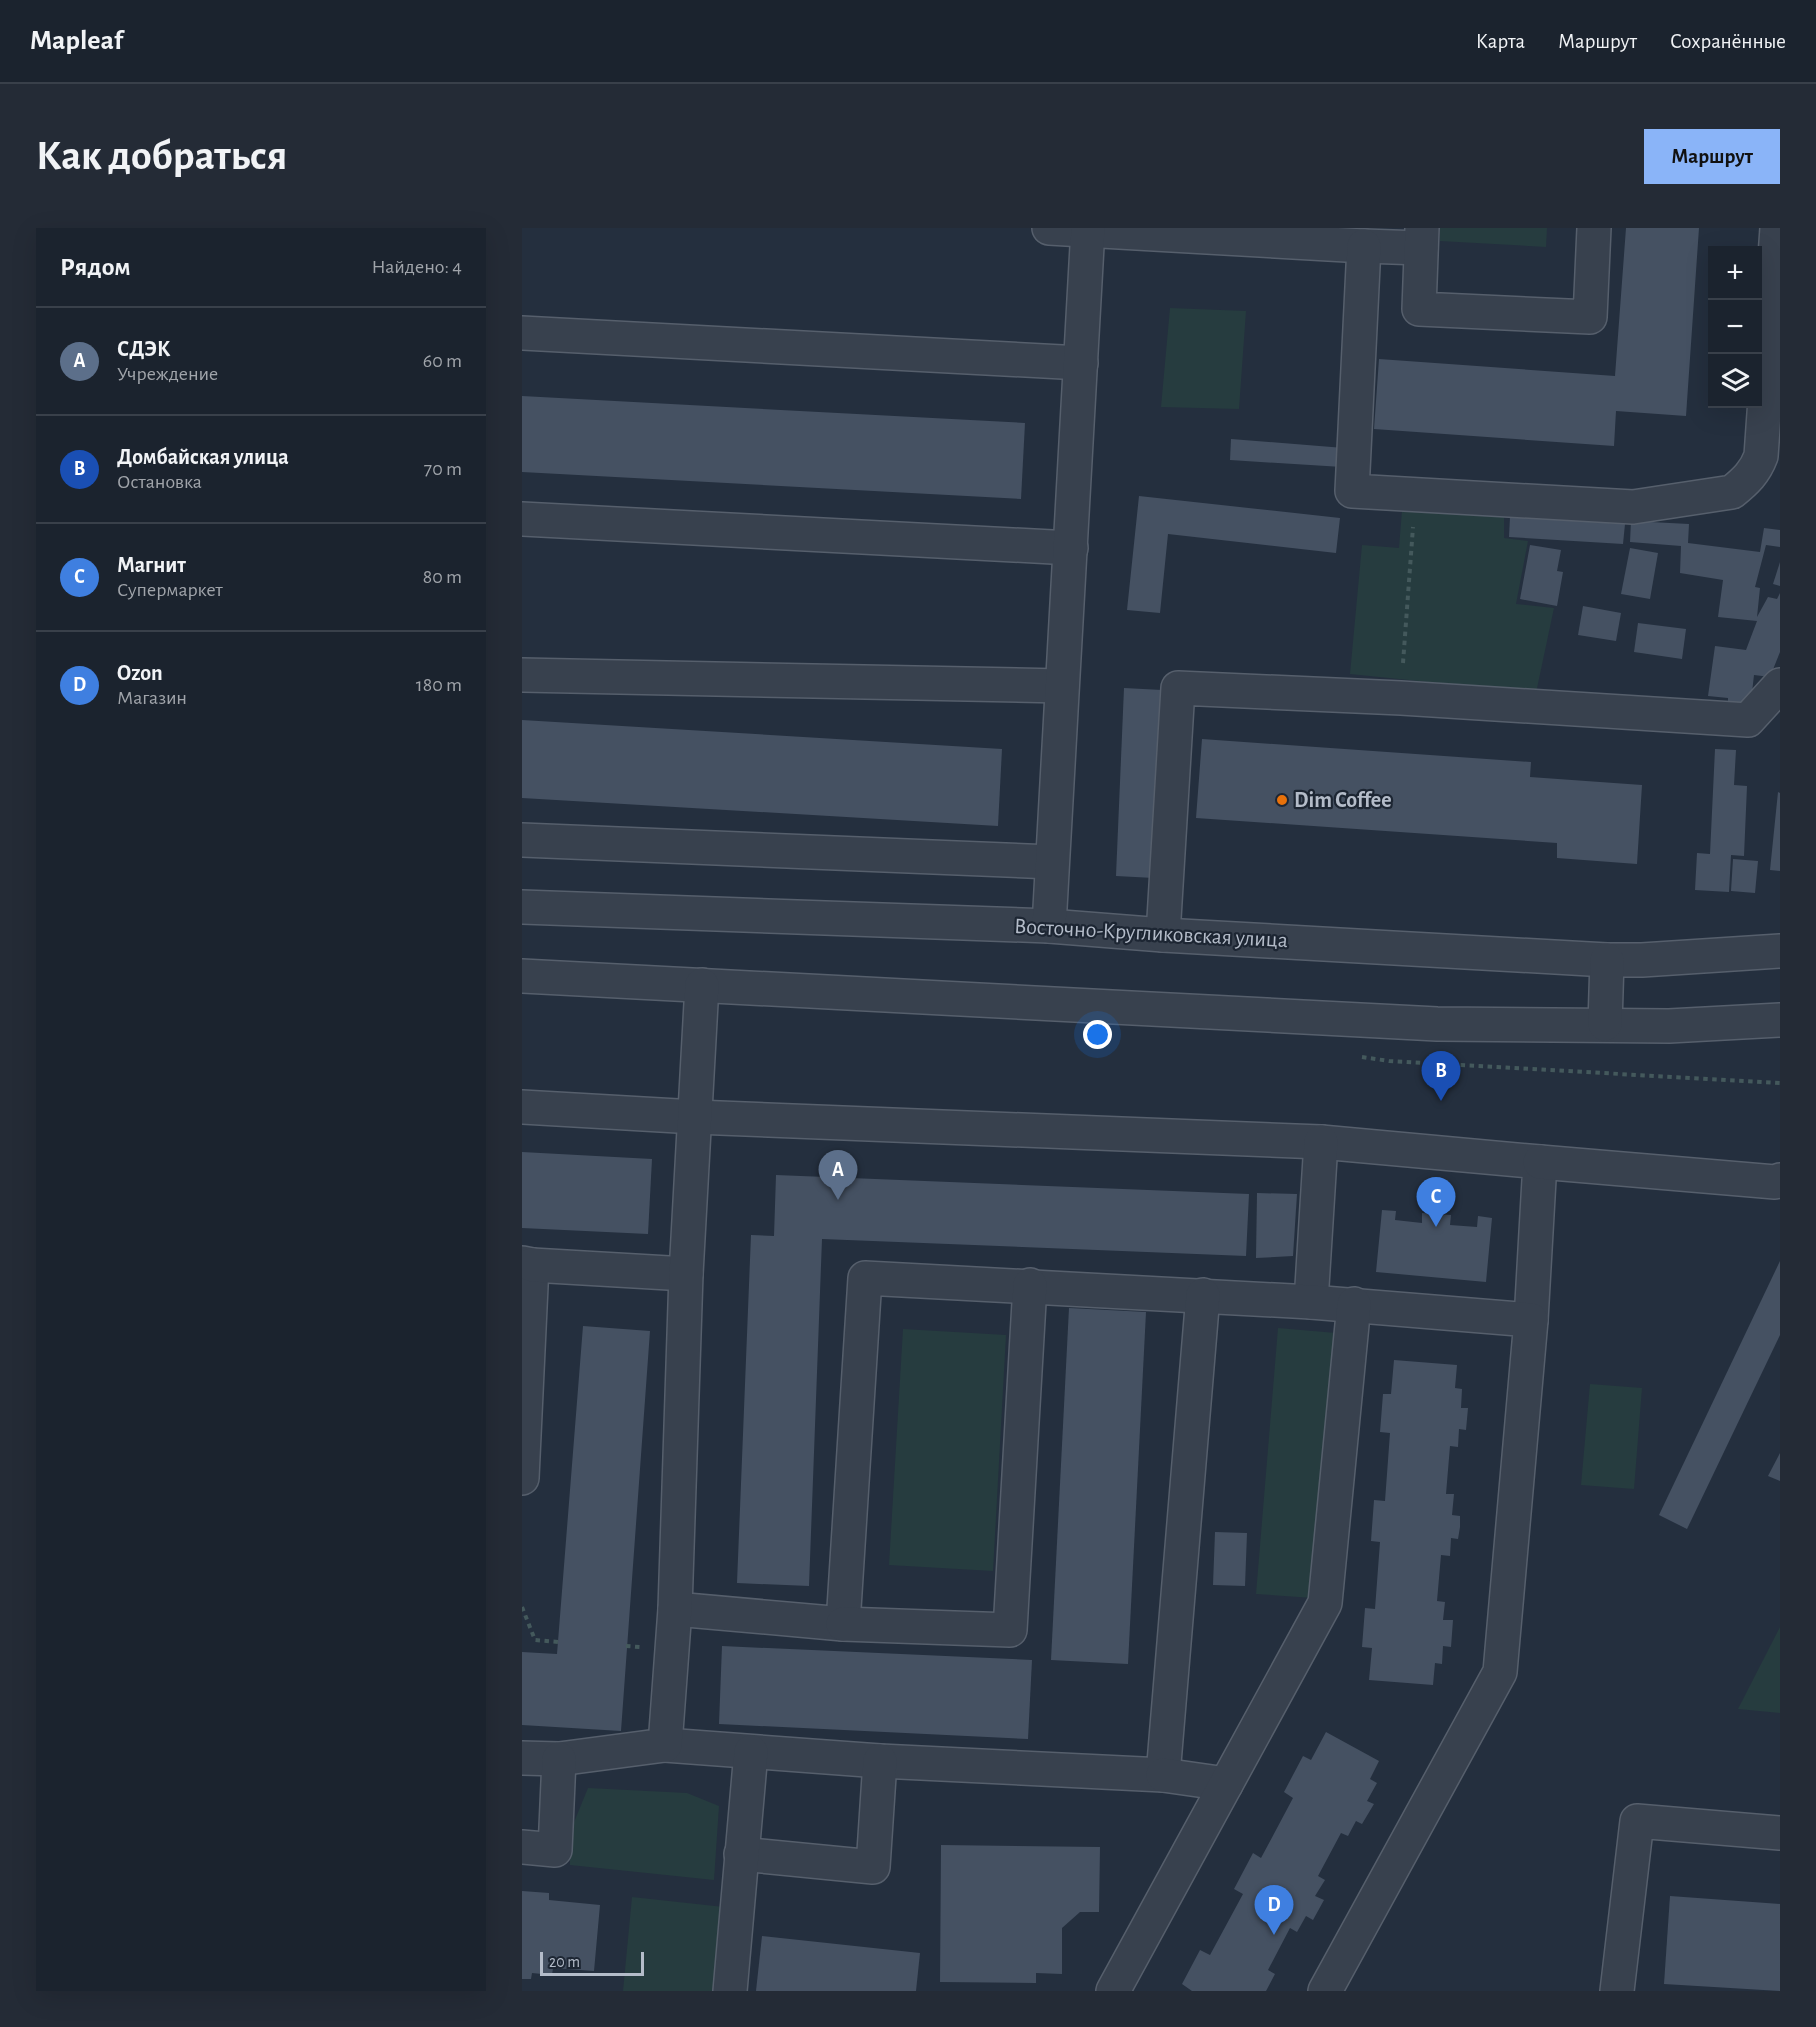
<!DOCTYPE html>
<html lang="ru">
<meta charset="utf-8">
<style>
:root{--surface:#1b232e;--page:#242b36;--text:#f1f3f6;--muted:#a0a4aa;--line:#39404a;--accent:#8ab4f8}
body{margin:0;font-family:"Alegreya Sans",sans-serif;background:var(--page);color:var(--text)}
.controls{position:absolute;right:18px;top:18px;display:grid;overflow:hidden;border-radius:0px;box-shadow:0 6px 24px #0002}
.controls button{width:54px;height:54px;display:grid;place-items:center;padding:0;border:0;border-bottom:2px solid var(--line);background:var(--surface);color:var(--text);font:30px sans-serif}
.scale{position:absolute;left:18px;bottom:15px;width:104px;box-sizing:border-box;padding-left:6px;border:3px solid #b4bcc9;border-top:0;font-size:16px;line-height:21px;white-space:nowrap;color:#b4bcc9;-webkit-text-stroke:4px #1d2633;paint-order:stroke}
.you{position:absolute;left:576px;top:807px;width:21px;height:21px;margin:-15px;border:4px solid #fff;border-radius:50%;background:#1a73e8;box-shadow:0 0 0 9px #1a73e833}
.badge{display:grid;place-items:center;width:39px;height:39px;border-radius:50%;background:var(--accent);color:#fff;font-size:20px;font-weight:700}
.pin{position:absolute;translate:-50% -50px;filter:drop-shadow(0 2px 3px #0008)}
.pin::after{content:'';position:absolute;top:32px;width:21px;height:18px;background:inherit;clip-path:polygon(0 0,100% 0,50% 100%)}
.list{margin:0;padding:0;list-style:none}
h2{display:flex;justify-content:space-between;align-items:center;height:78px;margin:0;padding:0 24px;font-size:26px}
h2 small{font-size:20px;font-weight:400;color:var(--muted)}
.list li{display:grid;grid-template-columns:39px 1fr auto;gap:18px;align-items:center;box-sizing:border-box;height:108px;padding:0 24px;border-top:2px solid var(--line)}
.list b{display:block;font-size:22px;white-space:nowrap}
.list p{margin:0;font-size:20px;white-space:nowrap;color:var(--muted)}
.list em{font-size:20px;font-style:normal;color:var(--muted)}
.icon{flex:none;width:33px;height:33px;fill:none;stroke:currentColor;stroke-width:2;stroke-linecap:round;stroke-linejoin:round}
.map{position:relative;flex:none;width:1258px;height:1763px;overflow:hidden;border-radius:0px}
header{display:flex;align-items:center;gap:36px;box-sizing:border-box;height:84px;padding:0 30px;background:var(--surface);border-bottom:2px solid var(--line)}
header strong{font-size:28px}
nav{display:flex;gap:33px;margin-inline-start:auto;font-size:21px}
.intro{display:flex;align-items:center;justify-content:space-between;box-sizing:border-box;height:144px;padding:0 36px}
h1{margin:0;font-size:42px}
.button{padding:15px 27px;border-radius:0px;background:var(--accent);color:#111;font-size:21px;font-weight:700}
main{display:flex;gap:36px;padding:0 36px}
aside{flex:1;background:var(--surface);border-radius:0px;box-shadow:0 6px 24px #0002}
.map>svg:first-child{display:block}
</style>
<header>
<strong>Mapleaf</strong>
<nav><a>Карта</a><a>Маршрут</a><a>Сохранённые</a></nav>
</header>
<div class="intro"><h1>Как добраться</h1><a class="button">Маршрут</a></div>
<main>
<aside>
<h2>Рядом<small>Найдено: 4</small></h2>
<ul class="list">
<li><span class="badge" style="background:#5c6f8a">A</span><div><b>СДЭК</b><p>Учреждение</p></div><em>60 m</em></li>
<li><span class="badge" style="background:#1a4fb4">B</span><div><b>Домбайская улица</b><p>Остановка</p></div><em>70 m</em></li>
<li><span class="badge" style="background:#3f7fe0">C</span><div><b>Магнит</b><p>Супермаркет</p></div><em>80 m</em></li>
<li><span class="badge" style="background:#3f7fe0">D</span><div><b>Ozon</b><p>Магазин</p></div><em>180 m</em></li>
</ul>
</aside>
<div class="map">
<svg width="1258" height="1763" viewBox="0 0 1258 1763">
<rect width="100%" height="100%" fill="#242f3e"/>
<g fill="#263c3f">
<path d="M 918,0 L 1025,0 L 1024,19 L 918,13 Z"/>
<path d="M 648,80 L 724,83 L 717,181 L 639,179 Z"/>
<path d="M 880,282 L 982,286 L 982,310 L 1006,313 L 994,376 L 1032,380 L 1014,465 L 828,446 L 840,317 L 877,320 Z"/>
<path d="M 756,1100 L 814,1105 L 791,1370 L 734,1366 Z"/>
<path d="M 381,1101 L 484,1107 L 471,1343 L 367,1337 Z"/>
<path d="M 1068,1156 L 1120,1160 L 1112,1261 L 1059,1257 Z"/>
<path d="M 1258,1399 L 1258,1485 L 1216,1481 Z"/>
<path d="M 66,1560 L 165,1565 L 197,1578 L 192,1652 L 48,1637 L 48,1604 Z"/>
<path d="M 110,1669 L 202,1679 L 196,1763 L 101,1763 Z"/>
</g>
<g fill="#455162">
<path d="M 1104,0 L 1177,0 L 1164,188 L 1094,183 L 1092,218 L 852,201 L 857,131 L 1093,148 Z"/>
<path d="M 0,168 L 503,195 L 499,271 L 0,244 Z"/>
<path d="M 709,211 L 822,220 L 820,239 L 708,232 Z"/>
<path d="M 617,268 L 818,290 L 814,325 L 646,306 L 638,385 L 605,382 Z"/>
<path d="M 988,289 L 1103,296 L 1101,316 L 987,309 Z"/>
<path d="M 1109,293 L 1167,296 L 1166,315 L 1238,324 L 1242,300 L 1258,302 L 1258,319 L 1244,317 L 1233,359 L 1238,360 L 1235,389 L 1246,369 L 1255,371 L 1258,365 L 1258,424 L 1248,449 L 1232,447 L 1228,482 L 1206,479 L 1206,470 L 1186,468 L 1193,418 L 1224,422 L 1235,393 L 1196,389 L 1201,352 L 1158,345 L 1159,318 L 1108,314 Z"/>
<path d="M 1008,317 L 1039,322 L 1035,343 L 1041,344 L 1035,378 L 998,371 Z"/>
<path d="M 1108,320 L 1136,325 L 1128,371 L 1099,366 Z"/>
<path d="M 1258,334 L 1258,358 L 1251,356 Z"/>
<path d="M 1061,378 L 1099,385 L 1094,413 L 1056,407 Z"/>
<path d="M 1116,395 L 1164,401 L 1160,431 L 1112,424 Z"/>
<path d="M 602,460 L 640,462 L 632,650 L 594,648 Z"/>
<path d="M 0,492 L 480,521 L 476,598 L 0,570 Z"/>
<path d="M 680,511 L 1009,534 L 1008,549 L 1120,557 L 1115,636 L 1035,630 L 1035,615 L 674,590 Z"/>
<path d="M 1193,521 L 1214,522 L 1212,557 L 1225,558 L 1222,628 L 1209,627 L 1207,664 L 1173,662 L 1175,625 L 1188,626 Z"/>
<path d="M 1256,564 L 1258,565 L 1258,643 L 1248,642 Z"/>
<path d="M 1211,631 L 1236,633 L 1233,665 L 1209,663 Z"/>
<path d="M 0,924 L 130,931 L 126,1006 L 0,1000 Z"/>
<path d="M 254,947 L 727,966 L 724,1028 L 300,1011 L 287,1358 L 215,1355 L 229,1007 L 252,1008 Z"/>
<path d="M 735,965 L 775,966 L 771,1028 L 734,1030 Z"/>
<path d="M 860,982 L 874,983 L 873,992 L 900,995 L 900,985 L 929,987 L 928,997 L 955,999 L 956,988 L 970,990 L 964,1054 L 854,1044 Z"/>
<path d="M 1258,1033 L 1258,1107 L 1165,1301 L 1137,1287 Z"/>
<path d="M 547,1080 L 624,1084 L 606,1436 L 529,1432 Z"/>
<path d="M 61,1098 L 128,1103 L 99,1503 L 0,1497 L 0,1424 L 35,1426 Z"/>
<path d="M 872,1132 L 935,1137 L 933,1160 L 940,1161 L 939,1180 L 946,1180 L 944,1202 L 937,1201 L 936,1219 L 928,1218 L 924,1266 L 932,1266 L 930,1287 L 938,1288 L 938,1299 L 936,1311 L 929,1310 L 928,1328 L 919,1327 L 915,1373 L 923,1374 L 921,1392 L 931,1392 L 929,1419 L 921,1418 L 920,1436 L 913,1435 L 911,1457 L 847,1452 L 850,1420 L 840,1419 L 843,1380 L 853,1381 L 858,1314 L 849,1313 L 852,1272 L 863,1273 L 868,1205 L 858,1204 L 861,1166 L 869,1166 Z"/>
<path d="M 1258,1225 L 1258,1253 L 1246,1248 Z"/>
<path d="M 693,1304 L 725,1305 L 723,1358 L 691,1357 Z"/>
<path d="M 200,1418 L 510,1432 L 506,1511 L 197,1496 Z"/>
<path d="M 804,1504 L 857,1533 L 848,1551 L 855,1555 L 845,1573 L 852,1576 L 840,1596 L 834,1593 L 826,1608 L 819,1605 L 796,1648 L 803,1652 L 793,1668 L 802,1672 L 791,1692 L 784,1688 L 775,1704 L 768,1700 L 746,1742 L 753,1746 L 744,1763 L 670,1763 L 660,1756 L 678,1722 L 688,1727 L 721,1666 L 712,1661 L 731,1625 L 739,1630 L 771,1570 L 762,1564 L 781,1528 L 789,1532 Z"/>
<path d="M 419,1617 L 578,1619 L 577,1684 L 558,1684 L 540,1700 L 540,1746 L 514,1745 L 514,1755 L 418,1754 Z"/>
<path d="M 0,1663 L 27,1665 L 27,1672 L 78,1677 L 72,1743 L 31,1740 L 30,1747 L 10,1745 L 9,1751 L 0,1751 Z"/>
<path d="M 1148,1668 L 1258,1676 L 1258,1763 L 1142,1756 Z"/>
<path d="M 240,1708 L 398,1725 L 394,1763 L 234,1763 Z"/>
</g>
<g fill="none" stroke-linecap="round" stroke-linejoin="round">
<g stroke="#565f6c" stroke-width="36">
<g id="minor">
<path d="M 527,0 L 842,18 L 899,20"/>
<path d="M 900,0 L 897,81 L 1068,89 L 1072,0"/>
<path d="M 842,18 L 830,263 L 1111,279 L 1210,264 C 1224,253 1233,244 1239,228 L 1255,0"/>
<path d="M 0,105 L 559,135"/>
<path d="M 0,291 L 549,320"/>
<path d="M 0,447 L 540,458"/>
<path d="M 0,612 L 530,634"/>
<path d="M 0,679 L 527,698 L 641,707 L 1085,732 L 1120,732 L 1258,723"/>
<path d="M 527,698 L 566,0"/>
<path d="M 641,707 L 656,460 L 879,470 L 1226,492 L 1258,457"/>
<path d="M 0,748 L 915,796 L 1147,798 L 1258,792"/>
<path d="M 1083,796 L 1085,732"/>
<path d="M 0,879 L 173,889 L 799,914 L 1018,934 L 1009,1092"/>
<path d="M 1018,934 L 1253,954 L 1258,952"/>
<path d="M 0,1035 L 10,1037 L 0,1250"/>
<path d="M 10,1037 L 164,1046"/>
<path d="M 789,1074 L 799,914"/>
<path d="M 153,1381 L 321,1396 L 343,1050 L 789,1074 L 1009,1092 L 978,1444 L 803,1763"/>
<path d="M 321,1396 L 488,1402 L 508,1057"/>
<path d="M 143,1517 L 358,1533 L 641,1547 L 681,1067"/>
<path d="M 0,1530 L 37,1531 L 143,1517 L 153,1381 L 164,1046 L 180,757"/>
<path d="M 641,1547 L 704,1556"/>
<path d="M 0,1619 L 33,1622 L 37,1531"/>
<path d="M 219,1626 L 351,1639 L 358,1533"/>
<path d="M 208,1763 L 229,1524"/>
<path d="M 591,1763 L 803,1375 L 832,1076"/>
<path d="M 1095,1763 L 1115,1593 L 1258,1605"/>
</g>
</g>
<g stroke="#44595c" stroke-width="4" stroke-dasharray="4.5 4.5" stroke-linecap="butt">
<path d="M 881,435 L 891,299"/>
<path d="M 840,829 L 867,833 L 1258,855"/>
<path d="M 0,1379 L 13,1412 L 37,1414"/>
<path d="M 104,1418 L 118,1419"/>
</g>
<use href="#minor" stroke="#38414e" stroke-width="33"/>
</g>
<circle fill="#e8710a" stroke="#1d2633" stroke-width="2" cx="760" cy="572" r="6"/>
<g text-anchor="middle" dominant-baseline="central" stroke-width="4.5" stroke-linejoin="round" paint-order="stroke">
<g font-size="22" font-weight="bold" fill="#b4bcc9" stroke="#1d2633" text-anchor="start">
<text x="772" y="572">Dim Coffee</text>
</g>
<g font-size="22" fill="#b4bcc9" stroke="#1d2633">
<text transform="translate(629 705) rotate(3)">Восточно-Кругликовская улица</text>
</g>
</g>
</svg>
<div class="controls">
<button>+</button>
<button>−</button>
<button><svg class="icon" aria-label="layers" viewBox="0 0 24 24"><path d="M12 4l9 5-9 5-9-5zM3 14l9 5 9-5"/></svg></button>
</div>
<div class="scale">20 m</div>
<div class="you"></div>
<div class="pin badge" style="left:316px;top:972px;background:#5c6f8a">A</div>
<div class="pin badge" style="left:919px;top:873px;background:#1a4fb4">B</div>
<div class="pin badge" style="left:914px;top:999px;background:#3f7fe0">C</div>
<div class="pin badge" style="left:752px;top:1707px;background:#3f7fe0">D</div>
</div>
</main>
